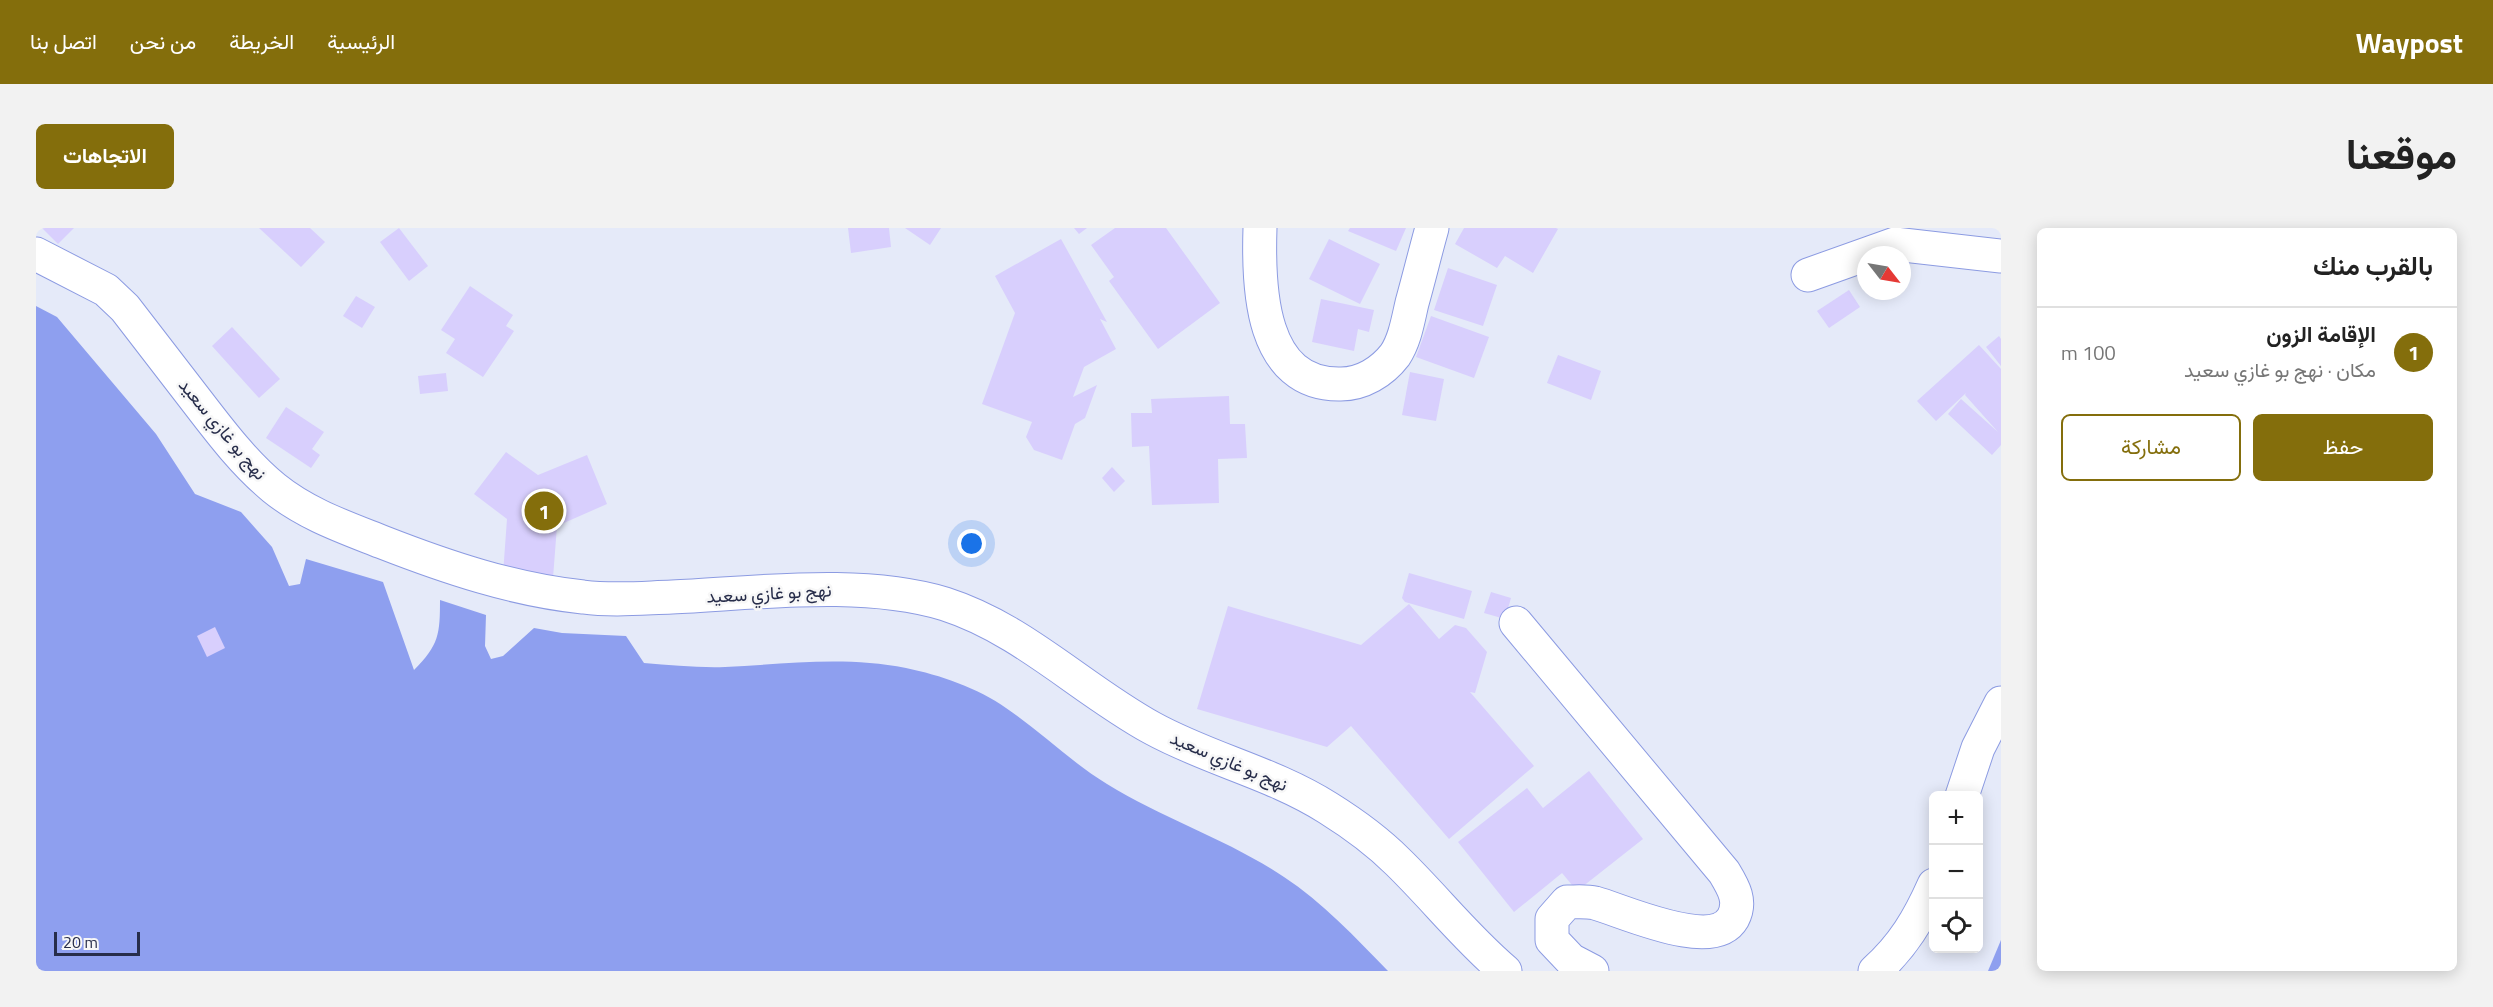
<!DOCTYPE html>
<html lang="ar">
<meta charset="utf-8">
<style>
:root{--surface:#fff;--page:#f2f2f2;--text:#222;--muted:#767676;--line:#e0e0e0;--accent:#846e0c}
body{margin:0;font-family:"Titillium Web",Vazirmatn,sans-serif;background:var(--page);color:var(--text);direction:rtl}
.controls{position:absolute;right:18px;bottom:18px;display:grid;overflow:hidden;border-radius:9px;box-shadow:0 3px 15px #0003}
.controls button{width:54px;height:54px;display:grid;place-items:center;padding:0;border:0;border-bottom:2px solid var(--line);background:var(--surface);color:var(--text);font:30px sans-serif}
.compass{position:absolute;left:1821px;top:18px;width:54px;height:54px;border-radius:50%;background:var(--surface);box-shadow:0 3px 15px #0003;rotate:121deg}
.scale{position:absolute;left:18px;bottom:15px;width:86px;box-sizing:border-box;padding-left:6px;border:3px solid #272d4a;border-top:0;font-size:16px;line-height:21px;white-space:nowrap;color:#272d4a;-webkit-text-stroke:4px #f7f7f7;paint-order:stroke}
.you{position:absolute;left:936px;top:316px;width:21px;height:21px;margin:-15px;border:4px solid #fff;border-radius:50%;background:#1a73e8;box-shadow:0 0 0 9px #1a73e833}
.badge{display:grid;place-items:center;width:39px;height:39px;border-radius:50%;background:var(--accent);color:#fff;font-size:20px;font-weight:700}
.pin{position:absolute;translate:-50% -50%;border:3px solid #fff;box-shadow:0 2px 6px #0006}
.list{margin:0;padding:0;list-style:none}
h2{display:flex;justify-content:space-between;align-items:center;height:78px;margin:0;padding:0 24px;font-size:26px}
h2 small{font-size:20px;font-weight:400;color:var(--muted)}
.list li{display:grid;grid-template-columns:39px 1fr auto;gap:18px;align-items:center;box-sizing:border-box;height:90px;padding:0 24px;border-top:2px solid var(--line)}
.list b{display:block;font-size:22px;white-space:nowrap}
.list p{margin:0;font-size:20px;white-space:nowrap;color:var(--muted)}
.list em{font-size:20px;font-style:normal;color:var(--muted)}
.actions{display:flex;gap:12px;padding:18px 24px}
.actions a{flex:1;padding:14px 0;border:2px solid var(--accent);border-radius:9px;text-align:center;font-size:21px;color:var(--accent)}
.actions .main{background:var(--accent);color:#fff}
.icon{flex:none;width:33px;height:33px;fill:none;stroke:currentColor;stroke-width:2;stroke-linecap:round;stroke-linejoin:round}
.map{position:relative;flex:none;width:1965px;height:743px;overflow:hidden;direction:ltr;border-radius:9px}
header{display:flex;align-items:center;gap:36px;box-sizing:border-box;height:84px;padding:0 30px;background:var(--accent);color:#fff}
header strong{font-size:28px}
nav{display:flex;gap:33px;margin-inline-start:auto;font-size:21px}
.intro{display:flex;align-items:center;justify-content:space-between;box-sizing:border-box;height:144px;padding:0 36px}
h1{margin:0;font-size:42px}
.button{padding:15px 27px;border-radius:9px;background:var(--accent);color:#fff;font-size:21px;font-weight:700}
main{display:flex;gap:36px;padding:0 36px}
aside{flex:1;background:var(--surface);border-radius:9px;box-shadow:0 3px 15px #0003}
.map>svg:first-child{display:block}
</style>
<header>
<strong>Waypost</strong>
<nav><a>الرئيسية</a><a>الخريطة</a><a>من نحن</a><a>اتصل بنا</a></nav>
</header>
<div class="intro"><h1>موقعنا</h1><a class="button">الاتجاهات</a></div>
<main>
<aside>
<h2>بالقرب منك<small></small></h2>
<ul class="list">
<li><span class="badge">1</span><div><b>الإقامة الزون</b><p>مكان · نهج بو غازي سعيد</p></div><em>100 m</em></li>
</ul>
<div class="actions"><a class="main">حفظ</a><a>مشاركة</a></div>
</aside>
<div class="map">
<svg width="1965" height="743" viewBox="0 0 1965 743">
<rect width="100%" height="100%" fill="#e5eaf9"/>
<g fill="#8e9fef">
<path d="M 0,78 L 21,89 L 120,206 L 159,266 L 205,284 L 236,319 L 253,358 L 264,356 L 270,331 L 347,354 L 378,442 C 403,417 404,406 404,372 L 450,387 L 449,418 L 455,431 L 467,428 L 498,400 L 526,405 L 590,408 L 608,435 C 635,437 663,440 689,439 C 750,436 809,428 870,440 C 904,447 942,460 970,480 C 1005,504 1035,534 1071,556 C 1128,591 1193,612 1248,649 C 1286,674 1320,710 1352,743 L 0,743 Z"/>
<path d="M 1965,712 L 1965,743 L 1952,743 Z"/>
</g>
<g fill="#d8cffd">
<path d="M 6,0 L 38,0 L 22,16 Z"/>
<path d="M 223,0 L 274,0 L 289,14 L 265,39 Z"/>
<path d="M 363,0 L 392,38 L 373,53 L 344,14 Z"/>
<path d="M 812,0 L 853,0 L 855,19 L 815,25 Z"/>
<path d="M 869,0 L 905,0 L 894,17 Z"/>
<path d="M 1038,0 L 1051,0 L 1043,6 Z"/>
<path d="M 1079,0 L 1130,0 L 1184,75 L 1122,121 L 1073,53 L 1078,49 L 1055,17 Z"/>
<path d="M 1314,0 L 1370,0 L 1360,23 L 1312,3 Z"/>
<path d="M 1428,0 L 1520,0 L 1522,1 L 1497,45 L 1469,28 L 1461,40 L 1419,16 Z"/>
<path d="M 1025,11 L 1071,94 L 1064,91 L 1080,121 L 1048,139 L 1037,169 L 1061,157 L 1049,190 L 1039,196 L 1026,232 L 998,222 L 990,209 L 996,194 L 946,176 L 979,85 L 959,48 Z"/>
<path d="M 1293,11 L 1344,36 L 1324,76 L 1273,51 Z"/>
<path d="M 1412,40 L 1461,57 L 1447,98 L 1398,82 Z"/>
<path d="M 434,58 L 477,87 L 470,98 L 478,103 L 447,149 L 410,125 L 419,111 L 405,102 Z"/>
<path d="M 1813,62 L 1824,79 L 1793,100 L 1781,83 Z"/>
<path d="M 320,68 L 339,79 L 326,100 L 307,88 Z"/>
<path d="M 1285,71 L 1338,82 L 1333,104 L 1322,101 L 1318,123 L 1276,114 Z"/>
<path d="M 1395,88 L 1453,109 L 1438,150 L 1380,129 Z"/>
<path d="M 196,99 L 244,151 L 223,170 L 176,118 Z"/>
<path d="M 1963,108 L 1965,111 L 1965,138 L 1950,119 Z"/>
<path d="M 1943,117 L 1965,141 L 1965,217 L 1956,227 L 1912,186 L 1925,171 L 1962,204 L 1929,167 L 1930,165 L 1900,193 L 1881,173 Z"/>
<path d="M 1522,127 L 1565,143 L 1555,172 L 1511,155 Z"/>
<path d="M 1374,144 L 1408,151 L 1400,193 L 1366,187 Z"/>
<path d="M 410,145 L 412,163 L 384,166 L 382,148 Z"/>
<path d="M 1193,168 L 1194,196 L 1209,196 L 1211,230 L 1182,231 L 1183,275 L 1116,277 L 1113,218 L 1096,219 L 1095,185 L 1116,185 L 1115,171 Z"/>
<path d="M 250,179 L 288,204 L 276,221 L 284,227 L 275,240 L 230,210 Z"/>
<path d="M 470,224 L 502,247 L 551,227 L 571,276 L 521,298 L 517,350 L 467,346 L 471,291 L 438,266 Z"/>
<path d="M 1076,239 L 1089,253 L 1078,264 L 1066,250 Z"/>
<path d="M 1373,345 L 1436,363 L 1428,391 L 1369,374 L 1366,370 Z"/>
<path d="M 1455,364 L 1475,370 L 1469,391 L 1448,385 Z"/>
<path d="M 1373,376 L 1403,411 L 1419,397 L 1430,400 L 1451,424 L 1439,465 L 1434,464 L 1498,538 L 1413,611 L 1315,498 L 1291,519 L 1161,481 L 1192,378 L 1325,417 Z"/>
<path d="M 179,399 L 189,420 L 171,429 L 161,408 Z"/>
<path d="M 1553,543 L 1607,611 L 1541,663 L 1526,645 L 1478,684 L 1422,614 L 1491,560 L 1507,580 Z"/>
</g>
<g fill="none" stroke-linecap="round" stroke-linejoin="round">
<g stroke="#8c9be2" stroke-width="35">
<g id="minor">
<path d="M 1224,0 C 1222,59 1224,158 1305,156 C 1326,156 1346,144 1359,127 C 1369,112 1372,92 1376,75 C 1383,50 1389,25 1396,0"/>
<path d="M 0,26 L 70,62 L 89,80 C 114,112 138,144 163,176 C 186,206 209,236 238,260 C 270,286 308,299 346,314 C 410,339 478,362 547,369 C 577,373 606,370 636,369 C 722,365 826,351 909,376 C 987,401 1045,461 1116,500 C 1172,531 1237,545 1292,580 C 1316,595 1341,613 1362,634 C 1399,670 1430,710 1469,743"/>
<path d="M 1772,47 L 1859,16 L 1965,28"/>
<path d="M 1480,395 L 1688,644 C 1697,659 1706,673 1697,690 C 1677,725 1588,683 1559,675 C 1550,673 1540,674 1531,674 L 1516,691 L 1516,712 L 1535,732 L 1556,743"/>
<path d="M 1926,568 L 1942,520 L 1965,475"/>
<path d="M 1839,743 C 1867,718 1883,691 1898,657"/>
</g>
</g>
<use href="#minor" stroke="#fff" stroke-width="33"/>
</g>
<g text-anchor="middle" dominant-baseline="central" stroke-width="5" stroke-linejoin="round" paint-order="stroke">
<g font-size="18" fill="#272d4a" stroke="#f7f7f7">
<text transform="translate(187 201) rotate(50)">نهج بو غازي سعيد</text>
<text transform="translate(733 365) rotate(-3)">نهج بو غازي سعيد</text>
<text transform="translate(1193 533) rotate(23)">نهج بو غازي سعيد</text>
</g>
</g>
</svg>
<div class="controls">
<button>+</button>
<button>−</button>
<button><svg class="icon" aria-label="locate" viewBox="0 0 24 24"><circle cx="12" cy="12" r="6"/><path d="M12 2v4M12 18v4M2 12h4M18 12h4"/></svg></button>
</div>
<svg class="compass" viewBox="-18 -18 36 36"><path d="M0-13l5 13h-10z" fill="#e53935"/><path d="M0 13l5-13h-10z" fill="#767676"/></svg>
<div class="scale">20 m</div>
<div class="you"></div>
<div class="pin badge" style="left:508px;top:283px">1</div>
</div>
</main>
